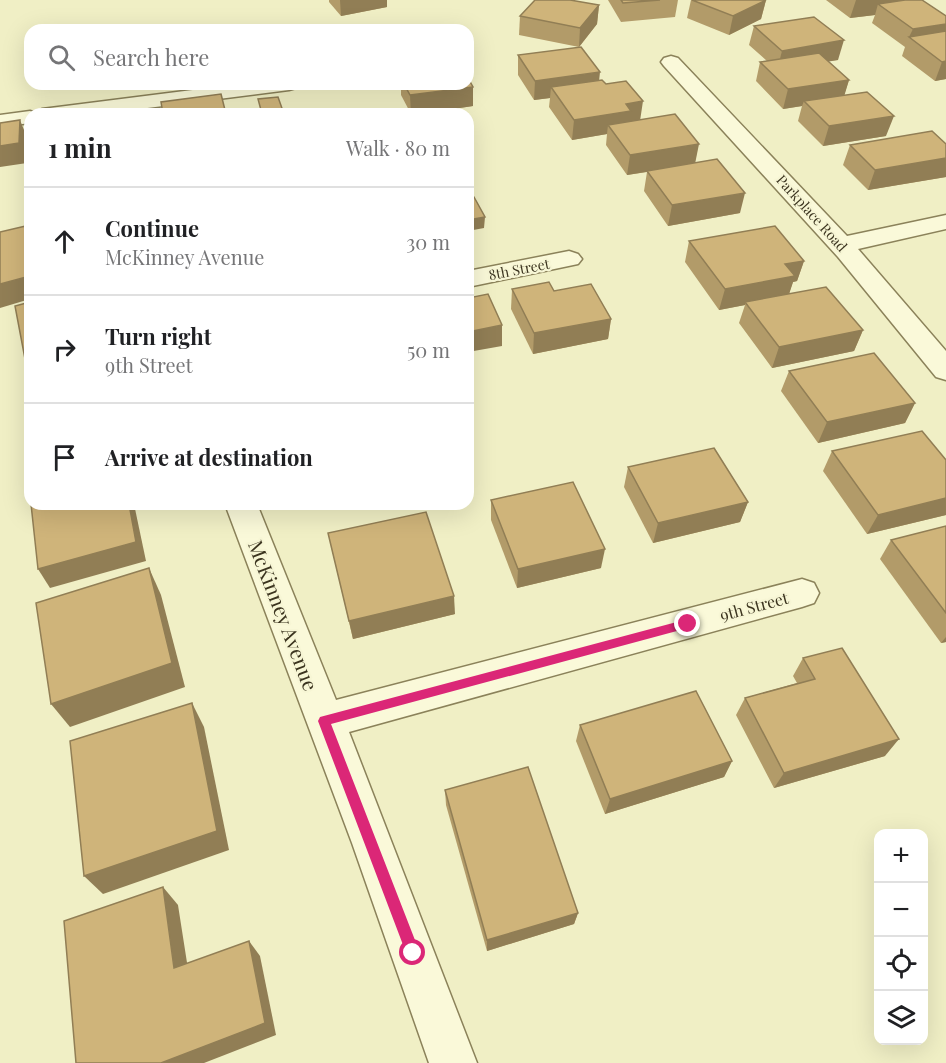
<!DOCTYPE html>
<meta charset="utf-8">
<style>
:root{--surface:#fff;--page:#f6f6f6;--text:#202124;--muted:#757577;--line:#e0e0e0}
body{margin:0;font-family:"Playfair Display",serif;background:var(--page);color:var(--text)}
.controls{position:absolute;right:18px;bottom:18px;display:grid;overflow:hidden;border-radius:12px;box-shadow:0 6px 24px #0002}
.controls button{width:54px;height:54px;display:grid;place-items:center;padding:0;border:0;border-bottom:2px solid var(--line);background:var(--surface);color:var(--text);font:30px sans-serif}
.stop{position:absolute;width:18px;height:18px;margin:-14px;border:4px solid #db2777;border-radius:50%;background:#fff}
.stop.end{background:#db2777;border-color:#fff;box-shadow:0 2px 6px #0008}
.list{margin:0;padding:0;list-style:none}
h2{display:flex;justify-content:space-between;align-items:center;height:78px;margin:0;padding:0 24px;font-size:26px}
h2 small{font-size:20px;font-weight:400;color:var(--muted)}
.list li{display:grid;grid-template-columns:39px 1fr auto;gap:18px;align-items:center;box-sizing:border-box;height:108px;padding:0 24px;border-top:2px solid var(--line)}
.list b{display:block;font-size:22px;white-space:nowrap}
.list p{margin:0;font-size:20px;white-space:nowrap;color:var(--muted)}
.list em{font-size:20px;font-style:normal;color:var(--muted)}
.icon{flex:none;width:33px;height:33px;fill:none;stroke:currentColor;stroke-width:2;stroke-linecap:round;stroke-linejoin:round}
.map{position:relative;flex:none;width:946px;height:1063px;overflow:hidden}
.search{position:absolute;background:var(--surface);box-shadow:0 6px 24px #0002;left:24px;top:24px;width:450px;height:66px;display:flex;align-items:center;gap:15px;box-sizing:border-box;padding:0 21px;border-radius:18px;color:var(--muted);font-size:22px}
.panel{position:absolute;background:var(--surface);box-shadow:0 6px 24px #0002;left:24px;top:108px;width:450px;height:402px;border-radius:18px}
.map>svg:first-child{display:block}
</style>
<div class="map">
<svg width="946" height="1063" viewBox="0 0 946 1063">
<rect width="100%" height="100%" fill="#f0efc5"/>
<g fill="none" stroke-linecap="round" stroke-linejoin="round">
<g stroke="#8b825a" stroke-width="3">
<g id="minor">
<path d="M 671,56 L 678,58 L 847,236 L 946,215 L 946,229 L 858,249 L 946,351 L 946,380 L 936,377 L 838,257 L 664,66 L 661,62 L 664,58 Z"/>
<path d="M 240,84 L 299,84 L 296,88 L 289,90 L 100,114 L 39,114 L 42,109 L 50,108 Z"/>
<path d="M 30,111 L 39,114 L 30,114 L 30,123 L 0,127 L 0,115 Z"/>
<path d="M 569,251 L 578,254 L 582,259 L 578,264 L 468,287 L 468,271 Z"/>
<path d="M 225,504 L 257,504 L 336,700 L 802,579 L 814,583 L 819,593 L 814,603 L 802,607 L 349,732 L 477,1063 L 429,1063 L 352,843 Z"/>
</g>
</g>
<use href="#minor" fill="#faf9d9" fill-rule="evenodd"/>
</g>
<g fill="#b29b69">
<path d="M 329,0 L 387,0 L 387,7 L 341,16 L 329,2 Z"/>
<path d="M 608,0 L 678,0 L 675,17 L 621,22 Z"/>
<path d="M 691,0 L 766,0 L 761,19 L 729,35 L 687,18 Z"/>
<path d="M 826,0 L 922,0 L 946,16 L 946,79 L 935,81 L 902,56 L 905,47 L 872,23 L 875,15 L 850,18 Z"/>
<path d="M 599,5 L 597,24 L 579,47 L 519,35 L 520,16 Z"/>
<path d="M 754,26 L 838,60 L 827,61 L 849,80 L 844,95 L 886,136 L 823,146 L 798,121 L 802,106 L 783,109 L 756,81 L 760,62 L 767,61 L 749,45 Z"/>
<path d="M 518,55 L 599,80 L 606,84 L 640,120 L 695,163 L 740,213 L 668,226 L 644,191 L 647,172 L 627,175 L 606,145 L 607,134 L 572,140 L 549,107 L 550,98 L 534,100 L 518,75 Z"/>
<path d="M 401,84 L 468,84 L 473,106 L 419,114 L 411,114 L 401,95 Z"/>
<path d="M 946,144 L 946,177 L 868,190 L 843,165 L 850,145 Z"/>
<path d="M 689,241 L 804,261 L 797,281 L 793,282 L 789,294 L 863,330 L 854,351 L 772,368 L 739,323 L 745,305 L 719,310 L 685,262 Z"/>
<path d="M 512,289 L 554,291 L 611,319 L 608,339 L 533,354 L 511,309 Z"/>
<path d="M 789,371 L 915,403 L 905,423 L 818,443 L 781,391 Z"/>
<path d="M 832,451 L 946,460 L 946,515 L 867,534 L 823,471 Z"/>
<path d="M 628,467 L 748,502 L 740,522 L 653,543 L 624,487 Z"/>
<path d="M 491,500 L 601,568 L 517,588 L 491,520 Z"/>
<path d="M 946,526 L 946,642 L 941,643 L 880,559 L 891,540 Z"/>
<path d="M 328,533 L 455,614 L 353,639 Z"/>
<path d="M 803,658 L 885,756 L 774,788 L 736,715 L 745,698 L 797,683 L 793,676 Z"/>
<path d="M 580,725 L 732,761 L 724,777 L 605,814 L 576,741 Z"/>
<path d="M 445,790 L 578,913 L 574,924 L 487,951 L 446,805 Z"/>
</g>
<g fill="#917e55">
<path d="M 340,0 L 387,0 L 387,7 L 341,16 Z"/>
<path d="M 766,0 L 761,19 L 729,35 L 733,16 Z"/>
<path d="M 856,0 L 909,0 L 878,4 L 875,15 L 850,18 Z"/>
<path d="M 599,5 L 597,24 L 579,47 L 580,28 Z"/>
<path d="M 946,24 L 946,41 L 909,37 L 913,29 Z"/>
<path d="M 844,40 L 838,60 L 777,70 L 782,51 Z"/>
<path d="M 946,61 L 946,79 L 935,81 L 942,62 Z"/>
<path d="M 600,72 L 598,91 L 551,87 L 550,98 L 534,100 L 535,81 Z"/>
<path d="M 849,80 L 843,100 L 804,101 L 802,106 L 783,109 L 788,89 Z"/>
<path d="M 473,87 L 473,106 L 419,114 L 411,114 L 410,95 Z"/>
<path d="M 643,101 L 640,121 L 608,125 L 607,134 L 572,140 L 574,120 L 626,104 Z"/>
<path d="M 894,116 L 886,136 L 823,146 L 829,126 Z"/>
<path d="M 20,120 L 28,140 L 27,163 L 0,167 L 0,146 Z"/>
<path d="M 699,144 L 695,164 L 627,175 L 630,155 Z"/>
<path d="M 946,158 L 946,177 L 868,190 L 875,170 Z"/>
<path d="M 745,193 L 740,213 L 668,226 L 672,205 Z"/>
<path d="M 485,217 L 484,228 L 468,231 L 468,220 Z"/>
<path d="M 804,261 L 797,281 L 793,282 L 788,297 L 745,302 L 745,305 L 719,310 L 725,289 L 785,264 Z"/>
<path d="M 30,276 L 30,299 L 0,308 L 0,284 Z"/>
<path d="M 611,319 L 608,339 L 533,354 L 534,333 Z"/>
<path d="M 502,325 L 502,346 L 468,352 L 468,332 Z"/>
<path d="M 863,330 L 854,351 L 772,368 L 779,347 Z"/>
<path d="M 30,357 L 30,369 L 25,359 Z"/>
<path d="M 915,403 L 905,423 L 818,443 L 827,422 Z"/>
<path d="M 946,498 L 946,515 L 867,534 L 878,515 Z"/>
<path d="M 748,502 L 740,522 L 653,543 L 658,523 Z"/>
<path d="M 129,504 L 134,504 L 146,561 L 50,588 L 38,569 Z"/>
<path d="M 605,549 L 601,568 L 517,588 L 518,569 Z"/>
<path d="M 149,568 L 161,595 L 185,687 L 70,727 L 51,704 Z"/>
<path d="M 454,596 L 455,614 L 353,639 L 349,621 Z"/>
<path d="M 946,637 L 946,642 L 941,643 Z"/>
<path d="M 192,703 L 204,727 L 229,850 L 103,894 L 84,876 Z"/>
<path d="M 899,739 L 885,756 L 774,788 L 784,773 Z"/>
<path d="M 732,761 L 724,777 L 605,814 L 610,799 Z"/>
<path d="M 163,887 L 178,905 L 190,982 L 174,968 Z"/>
<path d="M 578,913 L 574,924 L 487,951 L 487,940 Z"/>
<path d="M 249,941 L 260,956 L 276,1035 L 204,1063 L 161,1063 Z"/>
</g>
<g fill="#cfb47a" stroke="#917e55" stroke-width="1.5">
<path d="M 535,0 L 570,0 L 599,5 L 580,28 L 520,16 Z"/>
<path d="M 621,0 L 660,0 L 623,3 Z"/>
<path d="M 692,0 L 766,0 L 733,16 Z"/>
<path d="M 905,0 L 922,0 L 946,16 L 946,24 L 913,29 L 878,4 Z"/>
<path d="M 814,17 L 844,40 L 782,51 L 754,26 Z"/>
<path d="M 946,31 L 946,61 L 942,62 L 909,37 Z"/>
<path d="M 581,47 L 600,72 L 535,81 L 518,55 Z"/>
<path d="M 819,53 L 849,80 L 788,89 L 760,62 Z"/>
<path d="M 468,78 L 473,87 L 410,95 L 404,84 L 468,84 Z"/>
<path d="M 602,80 L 606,84 L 626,81 L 643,101 L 626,104 L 631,111 L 574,120 L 551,87 Z"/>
<path d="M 867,92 L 894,116 L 829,126 L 804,101 Z"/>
<path d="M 221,94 L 226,114 L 163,114 L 161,102 Z"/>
<path d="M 278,97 L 284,114 L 262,114 L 258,99 Z"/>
<path d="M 675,114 L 699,144 L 630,155 L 608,125 Z"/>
<path d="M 20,120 L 19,143 L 0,146 L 0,123 Z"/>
<path d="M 932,131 L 946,144 L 946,158 L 875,170 L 850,145 Z"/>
<path d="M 717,159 L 745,193 L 672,205 L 647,171 Z"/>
<path d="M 474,197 L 485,217 L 468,220 L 468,198 Z"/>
<path d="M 30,225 L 30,276 L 0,284 L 0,232 Z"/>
<path d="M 775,226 L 804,261 L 785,264 L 795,276 L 725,289 L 689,241 Z"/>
<path d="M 549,282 L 554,291 L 591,284 L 611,319 L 534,333 L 512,289 Z"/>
<path d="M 826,287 L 863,330 L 779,347 L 745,302 Z"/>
<path d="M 488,294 L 502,325 L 468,332 L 468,298 Z"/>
<path d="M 30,302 L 30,357 L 25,359 L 15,306 Z"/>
<path d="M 874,353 L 915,403 L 827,422 L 789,371 Z"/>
<path d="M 922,431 L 946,460 L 946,498 L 878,515 L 832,451 Z"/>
<path d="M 714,448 L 748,502 L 658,523 L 628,467 Z"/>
<path d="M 573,482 L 605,549 L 518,569 L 491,500 Z"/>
<path d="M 31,504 L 129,504 L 136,542 L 38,569 Z"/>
<path d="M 426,512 L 454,596 L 349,621 L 328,533 Z"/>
<path d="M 946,526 L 946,613 L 891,540 Z"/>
<path d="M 149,568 L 172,663 L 51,704 L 36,603 Z"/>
<path d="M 842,648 L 899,739 L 784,773 L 745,698 L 815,679 L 803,658 Z"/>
<path d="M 696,691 L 732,761 L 610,799 L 580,725 Z"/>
<path d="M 192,703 L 217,831 L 84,876 L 70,741 Z"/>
<path d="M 528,767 L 578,913 L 487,940 L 445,790 Z"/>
<path d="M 163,887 L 174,968 L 249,941 L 265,1023 L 161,1063 L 76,1063 L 64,921 Z"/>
</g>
<path fill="#db2777" d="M 688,619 L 693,624 L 688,628 L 331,724 L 420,953 L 418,958 L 413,960 L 408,958 L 318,721 L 320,717 Z"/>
<g text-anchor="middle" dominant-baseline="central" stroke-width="4.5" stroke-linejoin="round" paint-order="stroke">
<g font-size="14" fill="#3b341f" stroke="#f7f6d5">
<text transform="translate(812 213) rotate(48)">Parkplace Road</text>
<text transform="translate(519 269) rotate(-11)">8th Street</text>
</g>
<g font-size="16" fill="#3b341f" stroke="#f7f6d5">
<text transform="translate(754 606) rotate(-15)">9th Street</text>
</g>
<g font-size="20" fill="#3b341f" stroke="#f7f6d5">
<text transform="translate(284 615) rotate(69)">McKinney Avenue</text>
</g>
</g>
</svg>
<div class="controls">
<button>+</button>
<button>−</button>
<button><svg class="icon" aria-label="locate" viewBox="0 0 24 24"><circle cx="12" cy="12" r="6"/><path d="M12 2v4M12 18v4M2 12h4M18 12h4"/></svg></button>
<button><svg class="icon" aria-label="layers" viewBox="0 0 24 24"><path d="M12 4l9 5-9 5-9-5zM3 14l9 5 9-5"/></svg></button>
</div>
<div class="stop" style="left:413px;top:953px"></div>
<div class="stop end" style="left:688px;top:624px"></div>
<div class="search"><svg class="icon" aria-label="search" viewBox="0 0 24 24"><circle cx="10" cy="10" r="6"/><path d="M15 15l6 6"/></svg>Search here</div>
<section class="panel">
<h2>1 min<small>Walk · 80 m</small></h2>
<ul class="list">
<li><svg class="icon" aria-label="ahead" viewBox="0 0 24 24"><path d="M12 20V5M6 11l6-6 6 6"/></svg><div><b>Continue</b><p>McKinney Avenue</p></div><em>30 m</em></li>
<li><svg class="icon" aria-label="right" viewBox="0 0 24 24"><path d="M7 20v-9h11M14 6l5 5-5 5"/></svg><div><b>Turn right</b><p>9th Street</p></div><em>50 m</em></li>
<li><svg class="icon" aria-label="arrive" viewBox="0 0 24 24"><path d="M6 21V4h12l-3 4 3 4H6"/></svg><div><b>Arrive at destination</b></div></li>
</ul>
</section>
</div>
